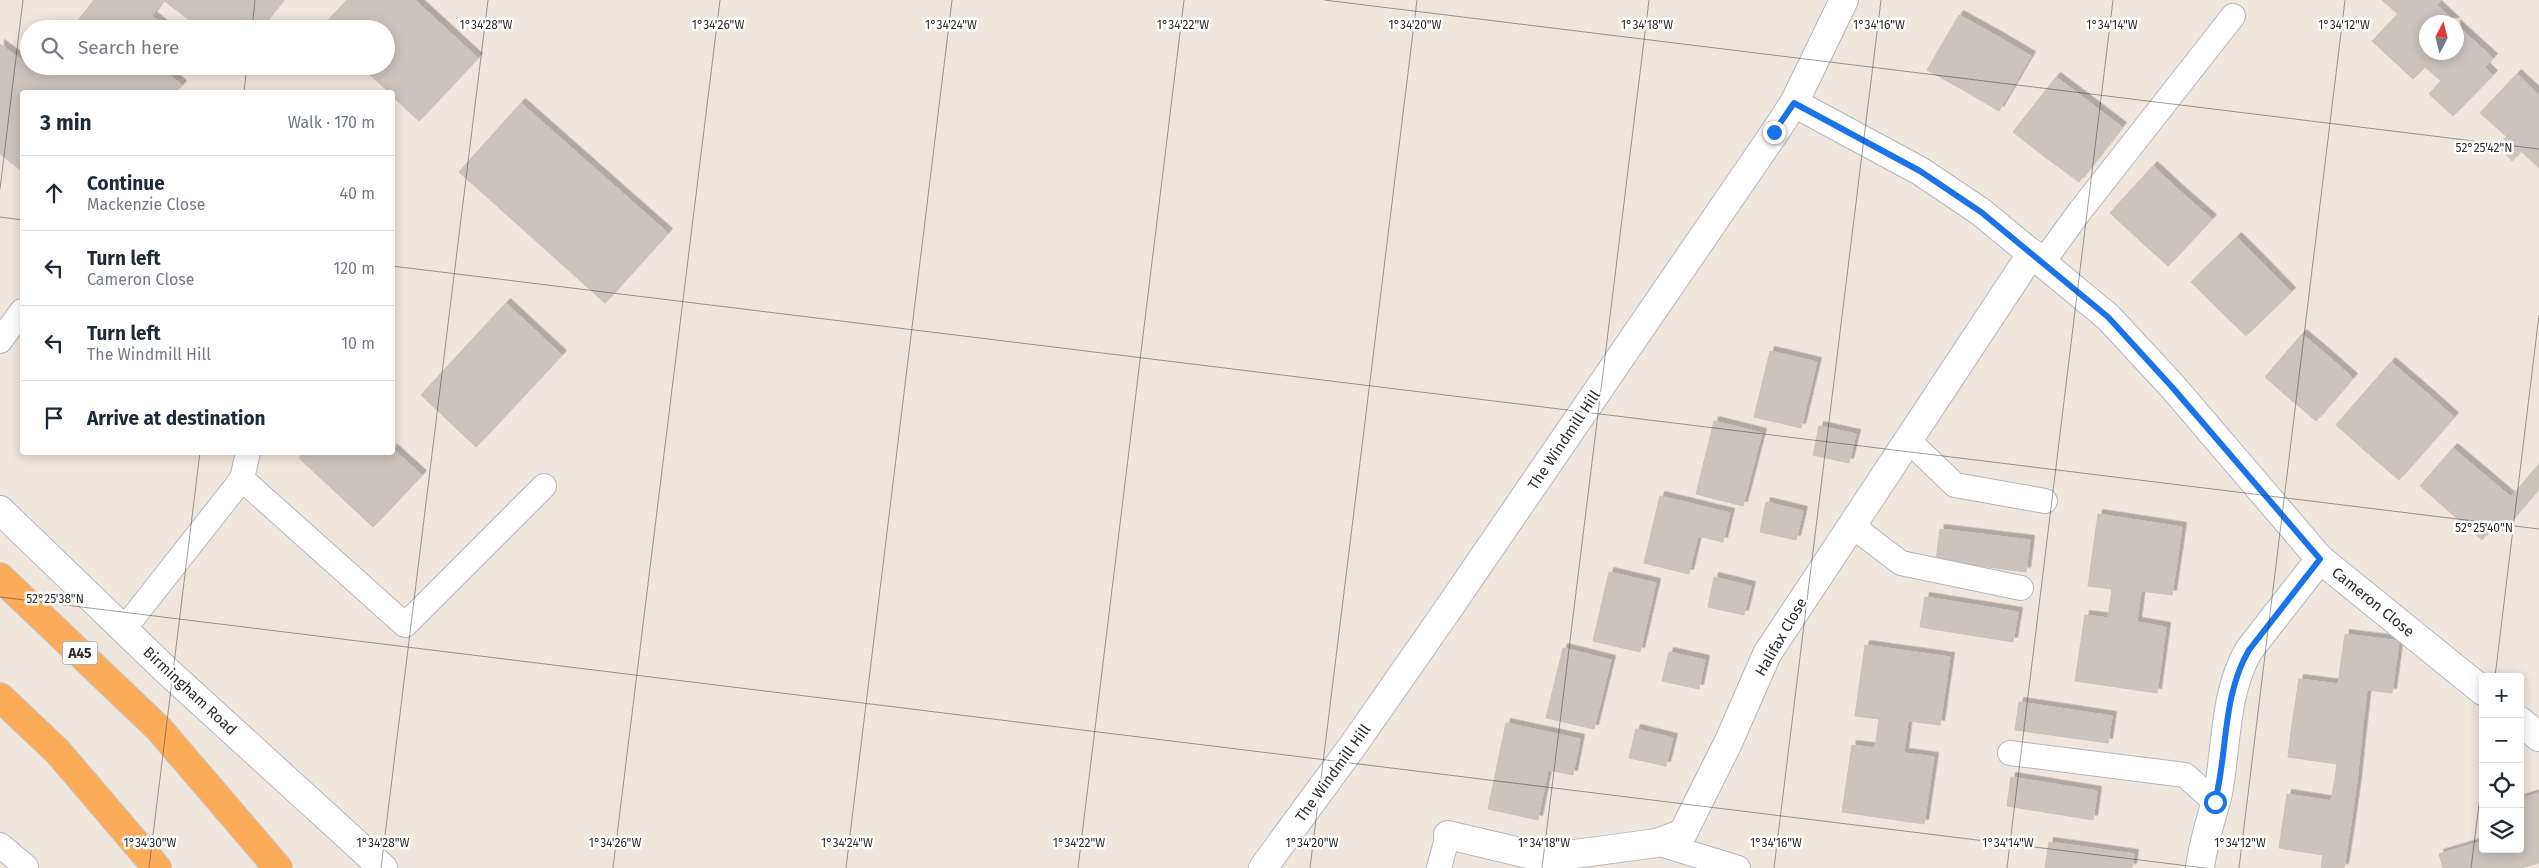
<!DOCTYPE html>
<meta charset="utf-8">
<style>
:root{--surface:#fff;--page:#f2f2f3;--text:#1f2937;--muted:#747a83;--line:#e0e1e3}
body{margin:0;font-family:"Fira Sans",sans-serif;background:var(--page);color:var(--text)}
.controls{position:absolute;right:15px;bottom:15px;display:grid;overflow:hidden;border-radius:5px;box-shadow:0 2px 12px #0003}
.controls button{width:45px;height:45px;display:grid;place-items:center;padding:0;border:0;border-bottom:1px solid var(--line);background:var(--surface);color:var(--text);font:25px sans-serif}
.compass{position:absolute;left:2419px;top:15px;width:45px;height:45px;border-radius:50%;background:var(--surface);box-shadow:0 2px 12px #0003;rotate:7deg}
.stop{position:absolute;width:15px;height:15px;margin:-11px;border:4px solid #1a73e8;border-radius:50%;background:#fff}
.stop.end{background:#1a73e8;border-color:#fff;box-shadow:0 1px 5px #0008}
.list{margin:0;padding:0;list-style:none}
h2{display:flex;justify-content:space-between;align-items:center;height:65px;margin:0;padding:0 20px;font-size:21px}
h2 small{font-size:16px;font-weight:400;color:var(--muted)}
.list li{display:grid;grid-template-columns:32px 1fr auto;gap:15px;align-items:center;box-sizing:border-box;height:75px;padding:0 20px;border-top:1px solid var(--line)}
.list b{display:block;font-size:19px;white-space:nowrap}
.list p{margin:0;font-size:16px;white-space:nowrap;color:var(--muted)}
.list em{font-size:16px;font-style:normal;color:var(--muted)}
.icon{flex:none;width:28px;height:28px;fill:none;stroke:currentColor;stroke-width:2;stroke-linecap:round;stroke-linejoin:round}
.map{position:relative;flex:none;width:2539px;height:868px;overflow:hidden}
.search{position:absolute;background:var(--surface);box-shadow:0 2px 12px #0003;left:20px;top:20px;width:375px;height:55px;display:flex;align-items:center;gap:12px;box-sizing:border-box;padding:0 18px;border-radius:28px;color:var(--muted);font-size:19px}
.panel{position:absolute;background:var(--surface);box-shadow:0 2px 12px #0003;left:20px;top:90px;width:375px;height:365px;border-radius:5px}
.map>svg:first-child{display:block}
</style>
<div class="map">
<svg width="2539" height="868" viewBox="0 0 2539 868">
<defs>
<filter id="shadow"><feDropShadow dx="4.5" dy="-4.5" stdDeviation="0" flood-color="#0004"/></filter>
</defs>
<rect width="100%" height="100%" fill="#efe6de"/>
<g fill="#cac3be" stroke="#cac2b7" filter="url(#shadow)">
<path d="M 94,0 L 163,0 L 152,16 L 168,29 L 71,29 Z"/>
<path d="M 163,0 L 283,0 L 260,29 L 201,29 Z"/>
<path d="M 347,0 L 415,0 L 478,58 L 419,121 L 392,96 L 392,92 L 389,92 L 360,66 L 386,66 L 386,29 L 320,29 Z"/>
<path d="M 2382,0 L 2412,0 L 2398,14 Z"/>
<path d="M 2412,0 L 2442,0 L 2437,5 L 2455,22 L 2426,22 L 2426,52 L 2439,52 L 2413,79 L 2372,41 Z"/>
<path d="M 1959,15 L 1997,36 L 1965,91 L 1927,70 Z"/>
<path d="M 2456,24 L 2461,29 L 2456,34 Z"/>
<path d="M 2461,29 L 2493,58 L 2485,67 L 2493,75 L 2453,116 L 2429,94 L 2441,81 L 2425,67 L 2439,52 L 2456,52 L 2456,34 Z"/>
<path d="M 1997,36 L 2031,56 L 1999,111 L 1965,91 Z"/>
<path d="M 0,44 L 65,92 L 22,92 L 22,171 L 0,154 Z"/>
<path d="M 41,66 L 158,66 L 182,85 L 176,92 L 123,92 L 118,89 L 115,92 L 65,92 L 38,71 Z"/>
<path d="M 2517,74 L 2539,95 L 2539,103 L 2507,137 L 2480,113 Z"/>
<path d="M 2056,77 L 2088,101 L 2045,157 L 2013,132 Z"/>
<path d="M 2088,101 L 2122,127 L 2079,182 L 2045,157 Z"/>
<path d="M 521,103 L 668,233 L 605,303 L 459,172 Z"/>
<path d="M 2539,103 L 2539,168 L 2521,151 L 2512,161 L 2498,146 Z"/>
<path d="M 2153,166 L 2181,192 L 2138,239 L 2110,213 Z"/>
<path d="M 2181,192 L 2212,219 L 2168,266 L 2138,239 Z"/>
<path d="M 2237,237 L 2263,263 L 2217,308 L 2191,282 Z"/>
<path d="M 2263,263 L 2291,292 L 2246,336 L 2217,308 Z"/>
<path d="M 506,303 L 562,355 L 476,447 L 421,395 Z"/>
<path d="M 2302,334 L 2326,354 L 2289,398 L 2265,377 Z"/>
<path d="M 1770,351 L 1817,362 L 1801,428 L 1754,417 Z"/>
<path d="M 2326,354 L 2353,378 L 2316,421 L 2289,398 Z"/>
<path d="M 2391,362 L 2426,392 L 2371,456 L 2336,425 Z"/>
<path d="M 2426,392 L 2454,417 L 2399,480 L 2371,456 Z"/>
<path d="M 1714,421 L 1762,433 L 1743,506 L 1696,494 Z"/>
<path d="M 1819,426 L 1856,434 L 1849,463 L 1813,455 Z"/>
<path d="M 392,448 L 422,475 L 373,527 L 299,458 L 304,452 L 392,452 Z"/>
<path d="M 2453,448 L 2485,475 L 2452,514 L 2420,486 Z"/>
<path d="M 2539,464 L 2539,488 L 2503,531 L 2495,524 L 2482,540 L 2452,514 L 2485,475 L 2511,497 Z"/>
<path d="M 1660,496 L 1730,513 L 1723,542 L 1698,536 L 1689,574 L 1644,563 Z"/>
<path d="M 1766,502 L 1803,511 L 1796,540 L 1760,532 Z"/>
<path d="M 2098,514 L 2182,527 L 2172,595 L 2141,591 L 2137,622 L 2166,627 L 2157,693 L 2075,681 L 2085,615 L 2108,618 L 2112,589 L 2088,586 Z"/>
<path d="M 1940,529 L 2030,540 L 2026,572 L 1936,560 Z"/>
<path d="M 1609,572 L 1656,583 L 1640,652 L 1593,641 Z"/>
<path d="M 1714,577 L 1751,586 L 1744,615 L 1708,607 Z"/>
<path d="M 1925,597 L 2018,612 L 2013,642 L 1920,627 Z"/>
<path d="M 2345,634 L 2399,641 L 2392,693 L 2367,690 L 2362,733 L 2292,724 L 2299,679 L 2338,684 Z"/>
<path d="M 1865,645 L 1950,657 L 1940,725 L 1908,721 L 1904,753 L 1934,757 L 1924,824 L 1842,812 L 1852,745 L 1875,748 L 1879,719 L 1855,716 Z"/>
<path d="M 1563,648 L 1611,660 L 1594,729 L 1546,718 Z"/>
<path d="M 1669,652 L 1705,660 L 1699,689 L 1662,681 Z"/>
<path d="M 2019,702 L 2112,716 L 2108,743 L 2015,730 Z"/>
<path d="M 1506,723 L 1580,739 L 1573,775 L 1548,770 L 1538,820 L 1488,809 Z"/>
<path d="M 2292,724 L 2362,733 L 2357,781 L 2335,778 L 2337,764 L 2288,757 Z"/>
<path d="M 1636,729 L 1673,738 L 1666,766 L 1629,758 Z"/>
<path d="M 2011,777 L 2097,791 L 2093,820 L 2007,806 Z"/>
<path d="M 2335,778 L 2357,781 L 2350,830 L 2283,821 L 2287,794 L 2331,801 Z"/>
<path d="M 2539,793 L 2539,863 L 2521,868 L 2443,868 L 2439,854 L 2483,841 L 2483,849 L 2520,849 L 2520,799 Z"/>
<path d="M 2283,821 L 2350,830 L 2344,868 L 2321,868 L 2323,855 L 2279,848 Z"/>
<path d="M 2049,842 L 2134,854 L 2132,868 L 2045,868 Z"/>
</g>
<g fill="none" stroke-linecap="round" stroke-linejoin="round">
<g stroke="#b2b6c1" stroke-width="26">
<g id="service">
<path d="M 2043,262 L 2080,211 L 2233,16"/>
<path d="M 0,341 L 22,311"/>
<path d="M 1909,441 L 1955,485 L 2045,501"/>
<path d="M 242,479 L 405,625 L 544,486"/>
<path d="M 1851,525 L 1901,563 L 2021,588"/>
<path d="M 124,629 L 242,479 L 248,452"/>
<path d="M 2010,753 L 2185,775 L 2215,802"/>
<path d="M 1657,843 L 1738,868"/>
<path d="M 0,845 L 26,867"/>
<path d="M 1439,868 L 1448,835"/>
</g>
</g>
<g stroke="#b2b6c1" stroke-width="30">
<g id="minor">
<path d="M 1794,103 L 1920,171 L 1981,212 L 2108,317 L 2173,387 L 2320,559 L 2483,691"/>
<path d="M 0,510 L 166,670 L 383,868"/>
<path d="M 2520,721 L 2539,737"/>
<path d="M 1448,835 L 1545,858 L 1657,843 L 1683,833 L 1728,743 L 1767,654 L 2032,253"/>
<path d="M 2200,868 C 2203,842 2212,818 2218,793 C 2227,745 2224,693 2249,650 L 2320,559"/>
</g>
</g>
<g stroke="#b2b6c1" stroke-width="30">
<path id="tertiary" d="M 1263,868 L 1354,744 L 1444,615 L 1775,132 L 1794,103 L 1844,0"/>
</g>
<g stroke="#c8c8c8" stroke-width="30">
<g id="trunk">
<path d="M 0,577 L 159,729 L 278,868"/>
<path d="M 0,697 L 58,752 L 157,868"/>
</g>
</g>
<use href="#service" stroke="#fff" stroke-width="24"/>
<use href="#minor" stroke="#fff" stroke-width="28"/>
<use href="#tertiary" stroke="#fff" stroke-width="28"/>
<use href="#trunk" stroke="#fcac59" stroke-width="28"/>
</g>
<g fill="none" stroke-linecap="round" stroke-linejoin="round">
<path stroke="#1a73e8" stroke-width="6" d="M 1774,132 L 1794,103 L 1920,171 L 1981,212 L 2108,317 L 2172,387 L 2320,559 L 2249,650 C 2222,696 2228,751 2215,802"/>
</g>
<path fill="none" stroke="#2c2c2c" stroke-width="1" stroke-opacity="0.45" d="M 1324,0 L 2539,149M 252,29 L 255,0M 244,92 L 247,66M 0,189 L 23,0M 0,217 L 22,220M 392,266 L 2539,529M 0,597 L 2205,868M 2495,677 L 2539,315M 149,868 L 200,452M 381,868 L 488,0M 613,868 L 720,0M 846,868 L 952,0M 1078,868 L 1184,0M 1310,868 L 1417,0M 1542,868 L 1649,0M 1774,868 L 1881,0M 2007,868 L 2113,0M 2239,868 L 2345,0M 2471,868 L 2483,773"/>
<g text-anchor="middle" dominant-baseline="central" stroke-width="5" stroke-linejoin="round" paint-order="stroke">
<rect fill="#fff" stroke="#6b6b6b" stroke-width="1" x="62.5" y="641.5" width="35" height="23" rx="4"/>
<g font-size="14" font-weight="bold" fill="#2c2c2c">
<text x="80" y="653">A45</text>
</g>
<g font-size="15" fill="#2c2c2c" stroke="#fff">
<text transform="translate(1564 440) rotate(-56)">The Windmill Hill</text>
<text transform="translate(2373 602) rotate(39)">Cameron Close</text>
<text transform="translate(1781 637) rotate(-60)">Halifax Close</text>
<text transform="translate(190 691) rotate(43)">Birmingham Road</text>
<text transform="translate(1333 773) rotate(-54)">The Windmill Hill</text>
</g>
</g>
<g font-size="12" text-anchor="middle" fill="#2c2c2c" stroke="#fff" stroke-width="5" stroke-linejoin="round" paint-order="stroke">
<text x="486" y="29">1°34'28"W</text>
<text x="718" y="29">1°34'26"W</text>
<text x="951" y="29">1°34'24"W</text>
<text x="1183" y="29">1°34'22"W</text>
<text x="1415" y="29">1°34'20"W</text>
<text x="1647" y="29">1°34'18"W</text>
<text x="1879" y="29">1°34'16"W</text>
<text x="2112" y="29">1°34'14"W</text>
<text x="2344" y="29">1°34'12"W</text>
<text x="2484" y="152">52°25'42"N</text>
<text x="2484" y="532">52°25'40"N</text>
<text x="55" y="603">52°25'38"N</text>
<text x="150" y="847">1°34'30"W</text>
<text x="383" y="847">1°34'28"W</text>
<text x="615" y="847">1°34'26"W</text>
<text x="847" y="847">1°34'24"W</text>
<text x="1079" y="847">1°34'22"W</text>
<text x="1312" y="847">1°34'20"W</text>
<text x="1544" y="847">1°34'18"W</text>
<text x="1776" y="847">1°34'16"W</text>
<text x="2008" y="847">1°34'14"W</text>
<text x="2240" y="847">1°34'12"W</text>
</g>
</svg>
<div class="controls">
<button>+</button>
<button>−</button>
<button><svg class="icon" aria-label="locate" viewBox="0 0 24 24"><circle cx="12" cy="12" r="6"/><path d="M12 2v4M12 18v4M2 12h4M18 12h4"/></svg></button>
<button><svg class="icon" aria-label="layers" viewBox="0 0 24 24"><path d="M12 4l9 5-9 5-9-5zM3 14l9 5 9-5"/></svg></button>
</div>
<svg class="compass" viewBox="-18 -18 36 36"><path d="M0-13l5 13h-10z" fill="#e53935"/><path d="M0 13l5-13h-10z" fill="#747a83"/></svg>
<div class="stop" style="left:2215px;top:802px"></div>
<div class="stop end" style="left:1774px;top:132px"></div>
<div class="search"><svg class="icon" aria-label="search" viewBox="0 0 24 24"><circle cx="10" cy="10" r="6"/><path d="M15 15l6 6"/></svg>Search here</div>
<section class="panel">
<h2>3 min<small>Walk · 170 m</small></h2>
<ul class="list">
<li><svg class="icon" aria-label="ahead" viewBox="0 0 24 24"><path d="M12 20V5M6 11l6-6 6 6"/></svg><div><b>Continue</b><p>Mackenzie Close</p></div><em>40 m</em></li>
<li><svg class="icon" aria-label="left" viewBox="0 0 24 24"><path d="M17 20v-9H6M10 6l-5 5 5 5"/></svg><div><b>Turn left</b><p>Cameron Close</p></div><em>120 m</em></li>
<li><svg class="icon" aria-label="left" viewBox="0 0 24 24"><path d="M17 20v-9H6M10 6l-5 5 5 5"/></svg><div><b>Turn left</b><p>The Windmill Hill</p></div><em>10 m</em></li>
<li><svg class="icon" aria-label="arrive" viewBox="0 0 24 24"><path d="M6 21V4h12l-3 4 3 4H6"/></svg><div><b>Arrive at destination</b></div></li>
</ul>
</section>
</div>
